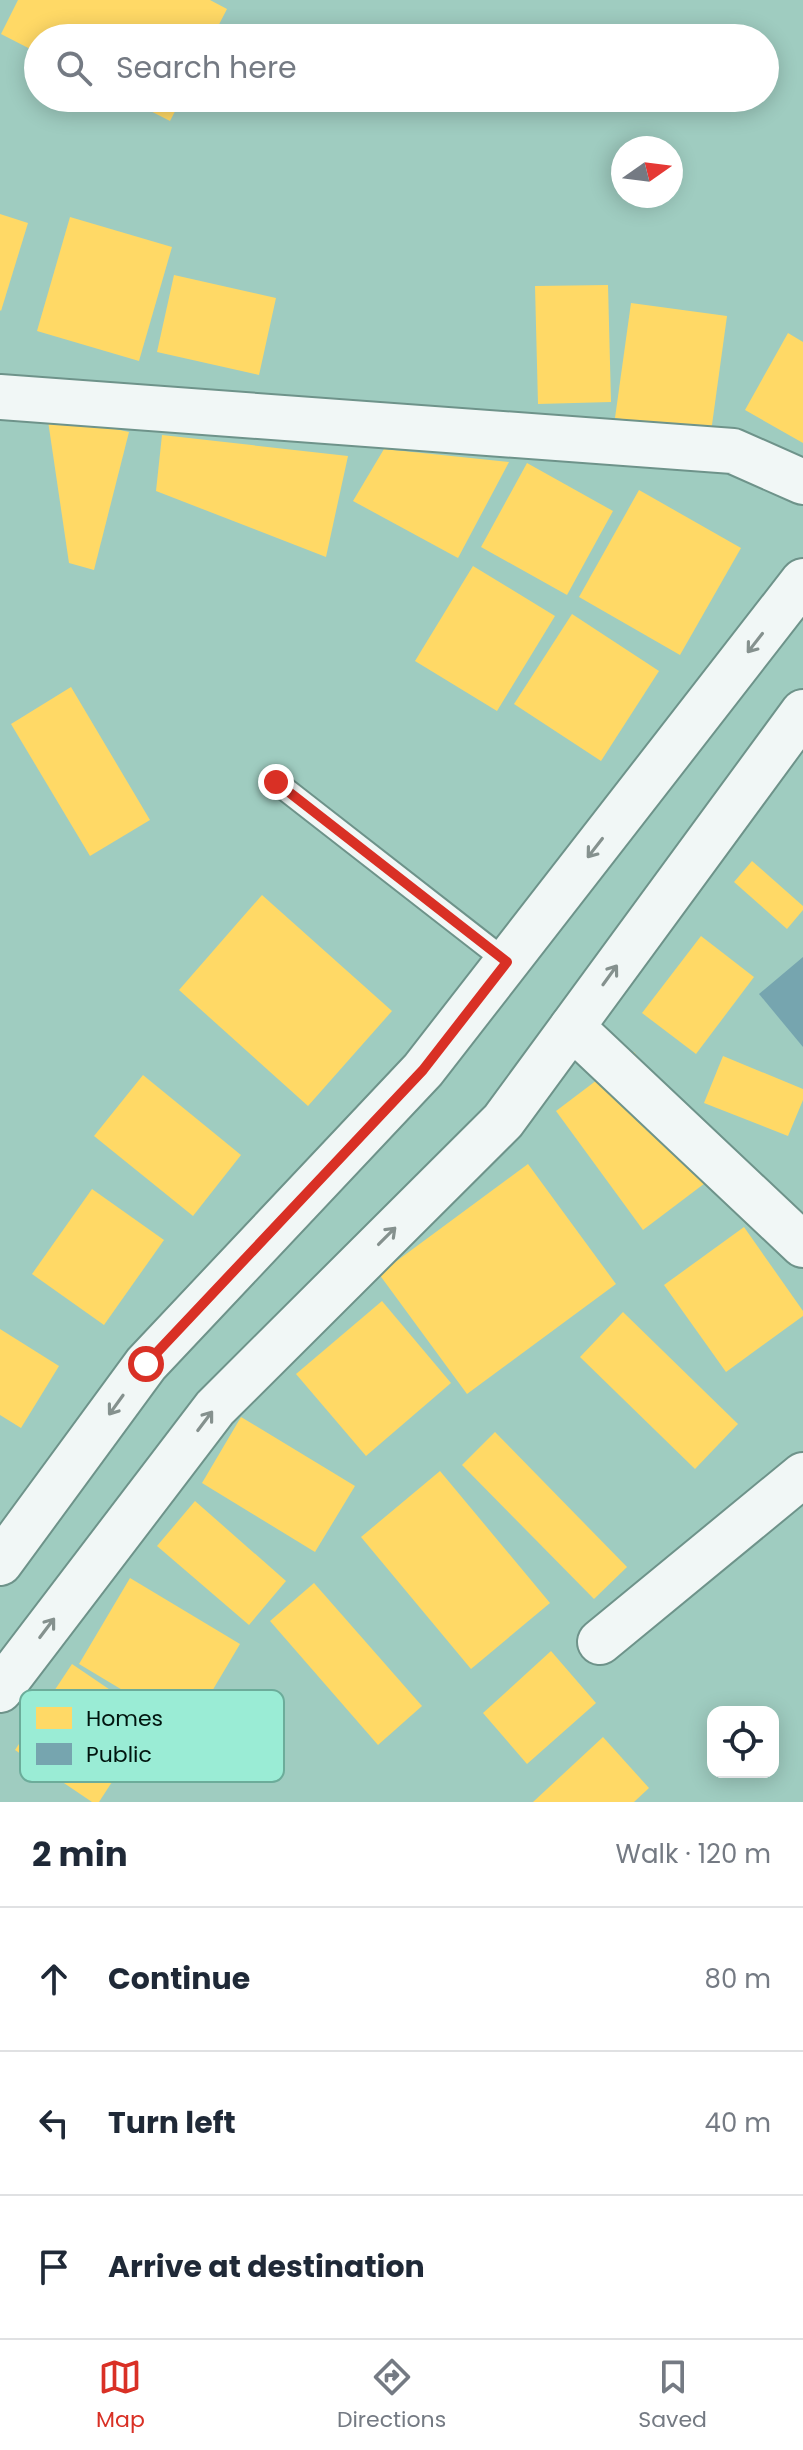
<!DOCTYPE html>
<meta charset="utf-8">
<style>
:root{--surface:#fff;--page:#f2f2f3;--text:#1f2937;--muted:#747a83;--line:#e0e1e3;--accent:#d93025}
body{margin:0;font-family:Poppins,sans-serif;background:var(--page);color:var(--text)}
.controls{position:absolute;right:24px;bottom:24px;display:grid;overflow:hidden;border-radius:16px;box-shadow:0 4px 20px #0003}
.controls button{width:72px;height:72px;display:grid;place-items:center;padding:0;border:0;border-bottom:2px solid var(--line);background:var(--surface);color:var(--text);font:40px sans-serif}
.compass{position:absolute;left:611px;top:136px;width:72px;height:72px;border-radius:50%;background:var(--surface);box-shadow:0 4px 20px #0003;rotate:76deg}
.stop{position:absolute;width:24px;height:24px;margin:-18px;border:6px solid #d93025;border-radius:50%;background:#fff}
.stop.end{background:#d93025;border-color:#fff;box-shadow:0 2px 8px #0008}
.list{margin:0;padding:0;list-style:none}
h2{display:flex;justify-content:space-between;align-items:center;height:104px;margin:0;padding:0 32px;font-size:34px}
h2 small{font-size:26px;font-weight:400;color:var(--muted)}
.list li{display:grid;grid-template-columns:52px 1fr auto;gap:24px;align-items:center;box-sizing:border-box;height:144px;padding:0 32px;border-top:2px solid var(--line)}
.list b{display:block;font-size:30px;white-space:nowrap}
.list em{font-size:26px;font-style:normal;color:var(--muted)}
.icon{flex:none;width:44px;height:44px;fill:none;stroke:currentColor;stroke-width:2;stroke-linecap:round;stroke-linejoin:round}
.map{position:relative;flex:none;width:803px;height:1802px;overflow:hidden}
.search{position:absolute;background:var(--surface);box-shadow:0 4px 20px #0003;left:24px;right:24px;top:24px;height:88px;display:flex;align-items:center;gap:20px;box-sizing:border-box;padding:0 28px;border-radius:44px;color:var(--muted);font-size:30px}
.sheet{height:536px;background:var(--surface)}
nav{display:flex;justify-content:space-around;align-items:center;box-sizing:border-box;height:112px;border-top:2px solid var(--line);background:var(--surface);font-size:22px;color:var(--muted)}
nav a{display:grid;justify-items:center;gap:4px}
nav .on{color:var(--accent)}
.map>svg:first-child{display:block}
</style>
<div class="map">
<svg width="803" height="1802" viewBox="0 0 803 1802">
<rect width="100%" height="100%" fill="#9fccc0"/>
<g fill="#ffd966">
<path d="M 18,0 L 210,0 L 227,9 L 212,38 L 38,38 L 38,53 L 1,34 Z"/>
<path d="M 125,98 L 182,98 L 170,121 Z"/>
<path d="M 0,214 L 28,223 L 1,311 L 0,310 Z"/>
<path d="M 70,217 L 172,247 L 139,361 L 37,331 Z"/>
<path d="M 174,275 L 276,298 L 259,375 L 157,352 Z"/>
<path d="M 608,285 L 611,402 L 538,404 L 535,286 Z"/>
<path d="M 631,303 L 727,316 L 711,432 L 615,418 Z"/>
<path d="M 788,333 L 803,342 L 803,443 L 745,410 Z"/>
<path d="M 47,414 L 129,432 L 94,570 L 69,563 Z"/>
<path d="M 162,435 L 348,456 L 326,557 L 156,491 Z"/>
<path d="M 384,449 L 509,462 L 458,558 L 353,501 Z"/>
<path d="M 527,463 L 613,511 L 567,595 L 481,547 Z"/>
<path d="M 639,490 L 741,548 L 680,655 L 579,597 Z"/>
<path d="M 473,566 L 555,616 L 497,711 L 415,661 Z"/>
<path d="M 572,614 L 659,671 L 601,761 L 514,704 Z"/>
<path d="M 71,687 L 150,820 L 90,856 L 11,724 Z"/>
<path d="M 752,861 L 803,906 L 803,910 L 787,929 L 734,882 Z"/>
<path d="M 262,895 L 392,1011 L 308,1106 L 179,990 Z"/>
<path d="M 701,936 L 754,977 L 696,1054 L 642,1013 Z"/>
<path d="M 634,1052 L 721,1171 L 643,1230 L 556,1111 Z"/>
<path d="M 723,1056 L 803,1089 L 803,1100 L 788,1136 L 704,1103 Z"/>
<path d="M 143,1075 L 241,1155 L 193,1216 L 94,1136 Z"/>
<path d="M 528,1164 L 616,1284 L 467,1394 L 379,1274 Z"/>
<path d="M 92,1189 L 164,1240 L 104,1325 L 32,1274 Z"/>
<path d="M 744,1227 L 803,1311 L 803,1316 L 726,1372 L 664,1285 Z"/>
<path d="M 382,1301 L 451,1383 L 366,1456 L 296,1374 Z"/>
<path d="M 623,1312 L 738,1424 L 695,1469 L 580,1357 Z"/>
<path d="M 0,1329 L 59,1366 L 21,1428 L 0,1415 Z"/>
<path d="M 241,1417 L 355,1486 L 315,1552 L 202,1483 Z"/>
<path d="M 495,1432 L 627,1567 L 594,1599 L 462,1465 Z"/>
<path d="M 440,1471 L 550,1603 L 471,1669 L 361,1537 Z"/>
<path d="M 195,1501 L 286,1581 L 249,1625 L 157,1546 Z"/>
<path d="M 130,1578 L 240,1644 L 189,1730 L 79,1664 Z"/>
<path d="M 314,1583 L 422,1706 L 378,1745 L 270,1621 Z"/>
<path d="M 551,1651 L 596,1703 L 527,1764 L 483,1713 Z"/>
<path d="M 72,1664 L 153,1719 L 99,1802 L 92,1802 L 15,1750 Z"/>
<path d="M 603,1737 L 649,1788 L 634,1802 L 533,1802 Z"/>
</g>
<path fill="#76a5af" d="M 803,957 L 803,1047 L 759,994 Z"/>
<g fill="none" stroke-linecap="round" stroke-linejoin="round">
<g stroke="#6e938a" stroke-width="26">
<path id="service" d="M 276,782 L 507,962"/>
</g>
<g stroke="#6e938a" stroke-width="48">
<g id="minor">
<path d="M 0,397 L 733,451 L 803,482"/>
<path d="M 572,1027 L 803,1245"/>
<path d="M 600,1642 L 803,1475"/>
</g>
</g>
<g stroke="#6e938a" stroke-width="48">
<g id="primary">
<path d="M 0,1563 L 146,1364 L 423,1070 L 803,581"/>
<path d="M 0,1690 L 215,1408 L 503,1121 L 803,712"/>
</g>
</g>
<use href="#service" stroke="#f1f7f6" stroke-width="22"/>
<use href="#minor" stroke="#f1f7f6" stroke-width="44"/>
<use href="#primary" stroke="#f1f7f6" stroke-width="44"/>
</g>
<defs><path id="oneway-shaft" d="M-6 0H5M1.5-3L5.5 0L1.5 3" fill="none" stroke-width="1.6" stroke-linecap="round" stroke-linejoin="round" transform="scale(2)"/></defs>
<g stroke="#85918e">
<use href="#oneway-shaft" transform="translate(755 643) rotate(128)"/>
<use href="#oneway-shaft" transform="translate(595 848) rotate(128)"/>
<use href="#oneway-shaft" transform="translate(610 975) rotate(-54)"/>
<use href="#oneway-shaft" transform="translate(387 1236) rotate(-45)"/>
<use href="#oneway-shaft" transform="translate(116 1405) rotate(126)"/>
<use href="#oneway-shaft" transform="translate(205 1421) rotate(-53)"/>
<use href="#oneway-shaft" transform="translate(47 1628) rotate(-53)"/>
</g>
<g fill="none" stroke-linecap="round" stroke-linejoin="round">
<path stroke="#d93025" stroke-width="10" d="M 146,1364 L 423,1070 L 507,962 L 276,782"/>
</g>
<rect x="20" y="1690" width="264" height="92" rx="12" fill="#9aecd5" stroke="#6cac9a" stroke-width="2"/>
<rect x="36" y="1707" width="36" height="22" fill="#ffd966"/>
<rect x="36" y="1743" width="36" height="22" fill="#76a5af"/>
<g font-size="22" fill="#00150f">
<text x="86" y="1726">Homes</text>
<text x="86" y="1762">Public</text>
</g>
</svg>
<div class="controls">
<button><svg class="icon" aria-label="locate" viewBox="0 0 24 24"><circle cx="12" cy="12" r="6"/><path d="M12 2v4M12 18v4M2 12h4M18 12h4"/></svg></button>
</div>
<svg class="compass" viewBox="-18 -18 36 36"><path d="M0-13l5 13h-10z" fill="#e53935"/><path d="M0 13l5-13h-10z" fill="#747a83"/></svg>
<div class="stop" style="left:146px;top:1364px"></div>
<div class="stop end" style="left:276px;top:782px"></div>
<div class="search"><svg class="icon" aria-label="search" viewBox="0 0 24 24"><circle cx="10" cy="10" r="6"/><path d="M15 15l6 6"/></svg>Search here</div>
</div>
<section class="sheet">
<h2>2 min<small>Walk · 120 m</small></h2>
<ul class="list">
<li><svg class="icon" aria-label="ahead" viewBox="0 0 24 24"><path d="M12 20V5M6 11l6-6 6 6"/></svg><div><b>Continue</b></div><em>80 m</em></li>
<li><svg class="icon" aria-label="left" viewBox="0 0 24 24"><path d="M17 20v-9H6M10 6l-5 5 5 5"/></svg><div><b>Turn left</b></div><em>40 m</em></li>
<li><svg class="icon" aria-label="arrive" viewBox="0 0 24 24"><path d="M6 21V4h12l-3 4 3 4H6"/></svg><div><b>Arrive at destination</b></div></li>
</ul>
</section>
<nav>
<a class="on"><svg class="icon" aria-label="map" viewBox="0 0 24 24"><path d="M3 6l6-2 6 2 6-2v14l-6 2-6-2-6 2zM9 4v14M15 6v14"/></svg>Map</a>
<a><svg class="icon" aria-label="directions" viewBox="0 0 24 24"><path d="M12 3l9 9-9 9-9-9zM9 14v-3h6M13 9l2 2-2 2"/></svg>Directions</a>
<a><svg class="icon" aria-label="saved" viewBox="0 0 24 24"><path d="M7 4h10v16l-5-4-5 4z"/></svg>Saved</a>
</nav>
